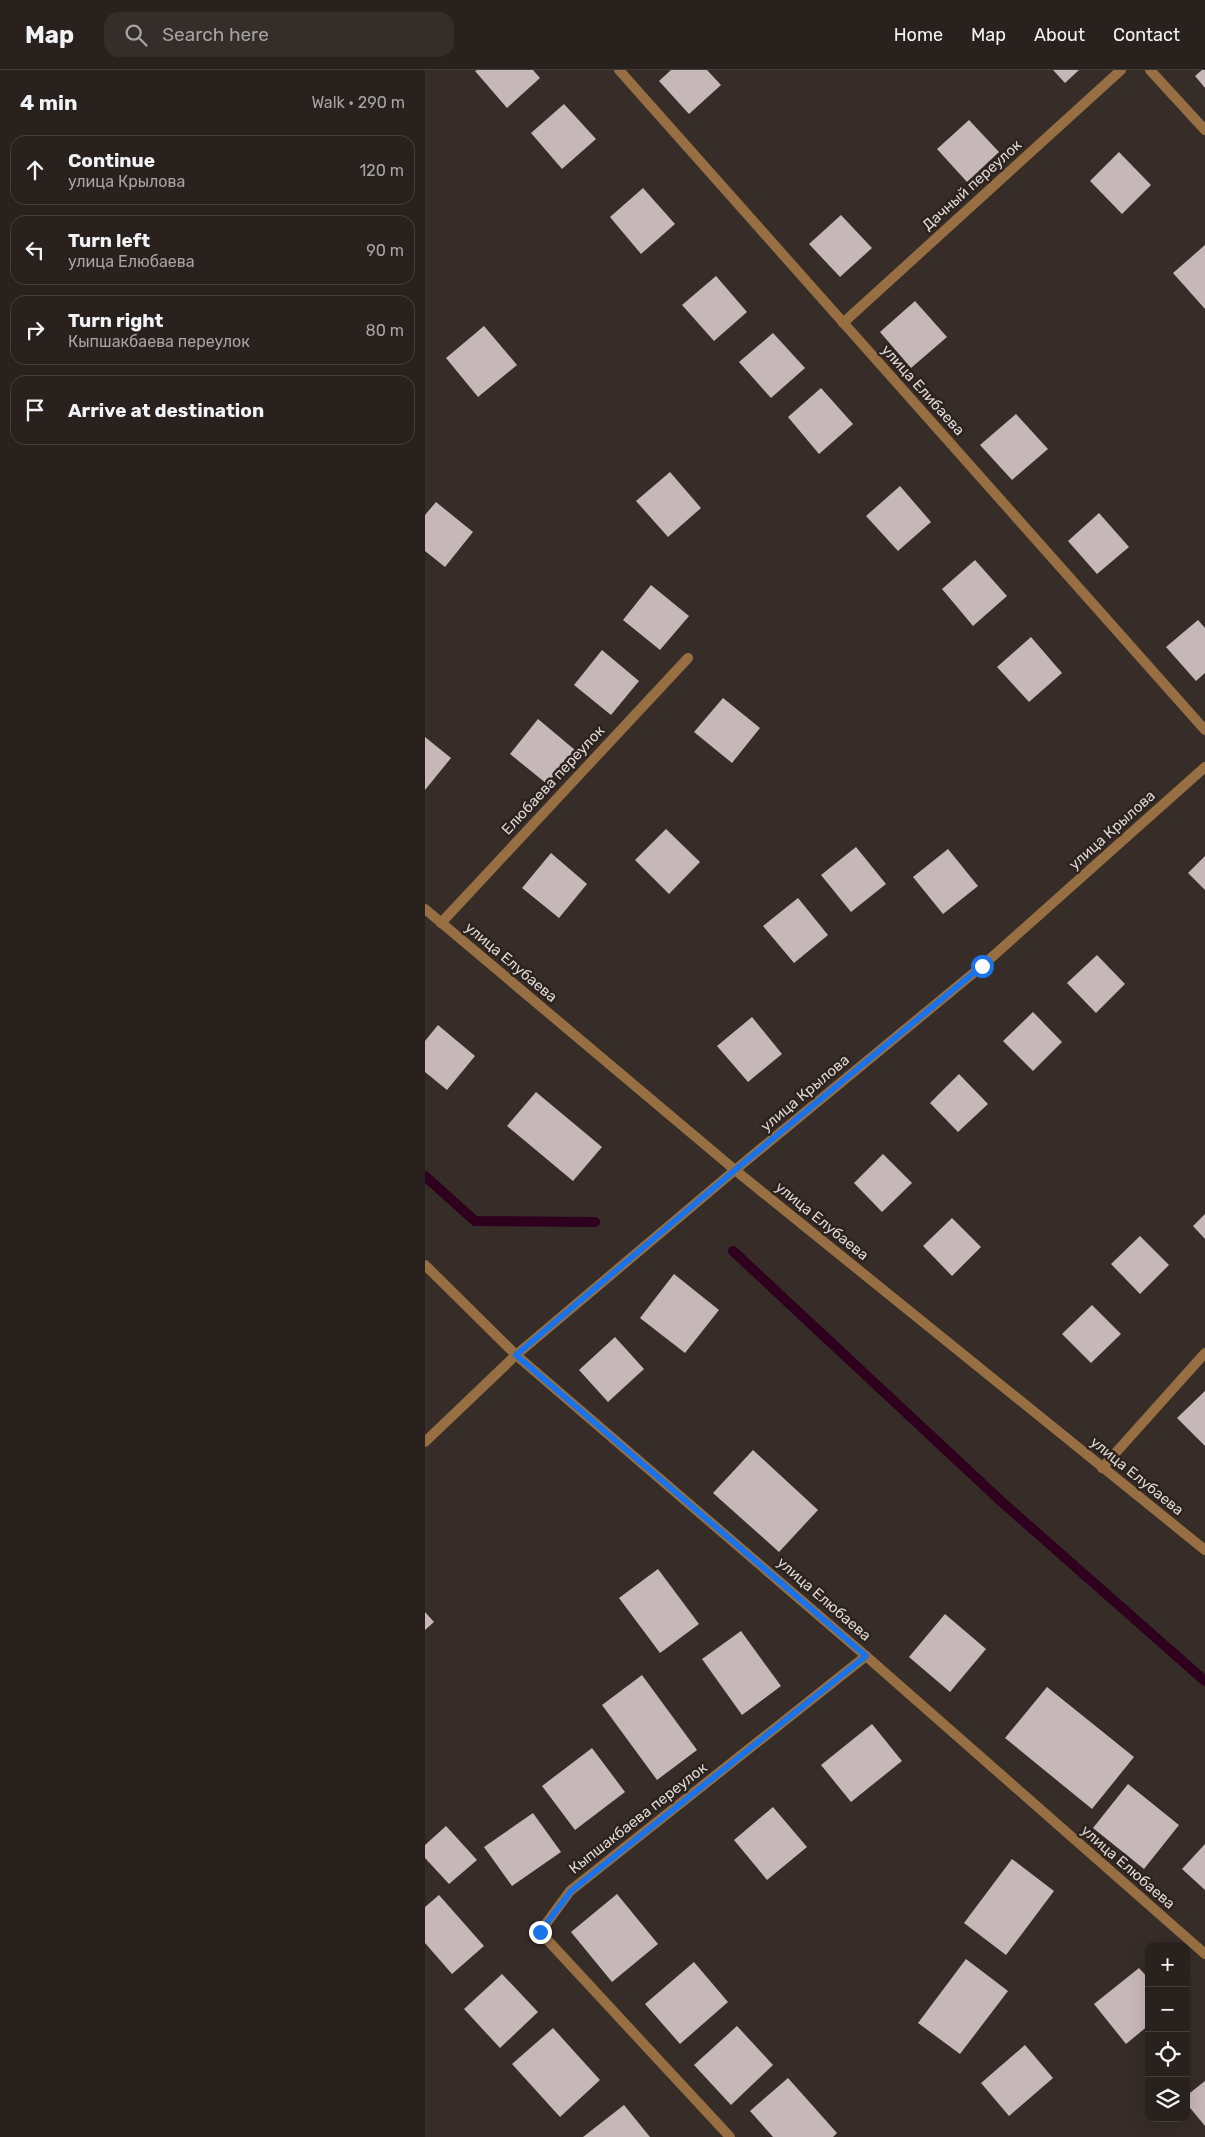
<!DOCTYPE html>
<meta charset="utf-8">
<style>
:root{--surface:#28211e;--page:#342e2b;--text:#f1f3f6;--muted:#a5a3a4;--line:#443e3c}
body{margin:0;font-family:Rubik,sans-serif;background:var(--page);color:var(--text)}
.controls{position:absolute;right:15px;bottom:15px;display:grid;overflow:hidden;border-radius:10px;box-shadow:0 5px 20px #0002}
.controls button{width:45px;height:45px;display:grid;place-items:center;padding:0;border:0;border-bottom:1px solid var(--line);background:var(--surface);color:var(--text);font:25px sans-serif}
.stop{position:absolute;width:15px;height:15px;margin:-11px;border:4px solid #1a73e8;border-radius:50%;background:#fff}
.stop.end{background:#1a73e8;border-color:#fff;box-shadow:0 1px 5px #0008}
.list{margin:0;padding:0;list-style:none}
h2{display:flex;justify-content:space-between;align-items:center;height:65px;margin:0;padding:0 20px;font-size:21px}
h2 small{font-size:16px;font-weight:400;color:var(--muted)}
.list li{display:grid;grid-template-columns:32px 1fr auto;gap:15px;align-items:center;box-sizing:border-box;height:70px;margin:0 10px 10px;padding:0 10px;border:1px solid var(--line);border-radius:15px}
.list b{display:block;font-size:19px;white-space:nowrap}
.list p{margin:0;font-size:16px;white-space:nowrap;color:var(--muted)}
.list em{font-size:16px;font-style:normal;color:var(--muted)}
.icon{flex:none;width:28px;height:28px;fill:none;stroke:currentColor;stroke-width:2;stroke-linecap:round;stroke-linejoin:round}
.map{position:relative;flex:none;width:780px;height:2067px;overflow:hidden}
header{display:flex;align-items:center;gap:30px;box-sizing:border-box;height:70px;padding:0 25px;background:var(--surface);border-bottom:1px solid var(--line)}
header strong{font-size:24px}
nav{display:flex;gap:28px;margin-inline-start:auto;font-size:18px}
.search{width:350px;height:45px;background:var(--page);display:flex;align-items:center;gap:12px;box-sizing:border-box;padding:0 18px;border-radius:15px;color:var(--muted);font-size:19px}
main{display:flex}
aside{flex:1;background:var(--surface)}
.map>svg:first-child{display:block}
</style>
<header>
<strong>Map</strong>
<div class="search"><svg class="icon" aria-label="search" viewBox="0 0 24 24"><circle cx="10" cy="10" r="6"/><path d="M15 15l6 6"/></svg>Search here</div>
<nav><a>Home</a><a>Map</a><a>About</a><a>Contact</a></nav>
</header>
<main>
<aside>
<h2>4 min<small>Walk · 290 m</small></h2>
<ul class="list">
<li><svg class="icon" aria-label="ahead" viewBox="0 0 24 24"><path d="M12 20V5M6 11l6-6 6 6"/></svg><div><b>Continue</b><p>улица Крылова</p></div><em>120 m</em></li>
<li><svg class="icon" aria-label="left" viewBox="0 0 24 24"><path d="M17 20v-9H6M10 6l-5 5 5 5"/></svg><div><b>Turn left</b><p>улица Елюбаева</p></div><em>90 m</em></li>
<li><svg class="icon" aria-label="right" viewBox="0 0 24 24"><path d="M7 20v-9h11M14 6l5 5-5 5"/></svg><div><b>Turn right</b><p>Кыпшакбаева переулок</p></div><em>80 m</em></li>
<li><svg class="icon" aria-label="arrive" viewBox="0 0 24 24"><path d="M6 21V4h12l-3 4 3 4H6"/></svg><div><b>Arrive at destination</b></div></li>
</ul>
</aside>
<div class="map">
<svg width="780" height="2067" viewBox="0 0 780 2067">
<rect width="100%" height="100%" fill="#362c28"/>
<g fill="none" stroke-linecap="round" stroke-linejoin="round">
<g stroke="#2e001d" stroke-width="10">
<path d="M 0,1106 L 50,1151 L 170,1152"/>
<path d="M 308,1181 L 578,1433 L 780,1611"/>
</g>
</g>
<g fill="#c6b7b8">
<path d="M 52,0 L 108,0 L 115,8 L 82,38 L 50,1 Z"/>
<path d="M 246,0 L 282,0 L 296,15 L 264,44 L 234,11 Z"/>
<path d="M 628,0 L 654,0 L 640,13 Z"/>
<path d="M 777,0 L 780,0 L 780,18 L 770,6 Z"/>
<path d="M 139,34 L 171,69 L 137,99 L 106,63 Z"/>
<path d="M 544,50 L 574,82 L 542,112 L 512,79 Z"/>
<path d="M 694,82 L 726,115 L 697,144 L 665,111 Z"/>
<path d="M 218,118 L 250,154 L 216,184 L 185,147 Z"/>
<path d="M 416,145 L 447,178 L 415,207 L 384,174 Z"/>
<path d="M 780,175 L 780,239 L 748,203 Z"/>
<path d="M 291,206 L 322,242 L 289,271 L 257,235 Z"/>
<path d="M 490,231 L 522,267 L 486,298 L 455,262 Z"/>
<path d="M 59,256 L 92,295 L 53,327 L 21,288 Z"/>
<path d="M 348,263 L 380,298 L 346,328 L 314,292 Z"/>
<path d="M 396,318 L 428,354 L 394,384 L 363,347 Z"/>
<path d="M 591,344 L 623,379 L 587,410 L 555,375 Z"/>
<path d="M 245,402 L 276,438 L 243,467 L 211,431 Z"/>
<path d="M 475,416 L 506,452 L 473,481 L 441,446 Z"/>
<path d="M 11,432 L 48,462 L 20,497 L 0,481 L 0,445 Z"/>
<path d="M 674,443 L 704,477 L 672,504 L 643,471 Z"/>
<path d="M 550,490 L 582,526 L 548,556 L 517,519 Z"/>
<path d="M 226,515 L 264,546 L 235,580 L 198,550 Z"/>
<path d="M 773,550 L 780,558 L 780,603 L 771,611 L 741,577 Z"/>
<path d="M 606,567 L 637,603 L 604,632 L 572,597 Z"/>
<path d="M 177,580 L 214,611 L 186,645 L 149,615 Z"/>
<path d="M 298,628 L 335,658 L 307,693 L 269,662 Z"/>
<path d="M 113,649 L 150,680 L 122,714 L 85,684 Z"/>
<path d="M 0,667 L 26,688 L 0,720 Z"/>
<path d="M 241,759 L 275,792 L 244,824 L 210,790 Z"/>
<path d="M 431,777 L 461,814 L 426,842 L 396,805 Z"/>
<path d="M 523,779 L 553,816 L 518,844 L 488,807 Z"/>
<path d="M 126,783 L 162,814 L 134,848 L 97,818 Z"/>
<path d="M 780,786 L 780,820 L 763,803 Z"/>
<path d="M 373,828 L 403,865 L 369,893 L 338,856 Z"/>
<path d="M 672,885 L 700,914 L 671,943 L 642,913 Z"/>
<path d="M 608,942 L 637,972 L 608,1001 L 578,971 Z"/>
<path d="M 327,947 L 357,984 L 323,1012 L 292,976 Z"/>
<path d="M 13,955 L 50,986 L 22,1020 L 0,1002 L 0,971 Z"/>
<path d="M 534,1004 L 563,1034 L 533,1062 L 505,1033 Z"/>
<path d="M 111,1022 L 177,1077 L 148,1111 L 82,1056 Z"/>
<path d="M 458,1084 L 487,1113 L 457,1142 L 429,1113 Z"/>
<path d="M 780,1144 L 780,1169 L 768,1156 Z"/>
<path d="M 527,1148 L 556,1177 L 527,1206 L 498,1176 Z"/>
<path d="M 715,1166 L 744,1195 L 715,1224 L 686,1194 Z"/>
<path d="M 249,1204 L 294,1240 L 260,1283 L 215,1248 Z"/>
<path d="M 667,1235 L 696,1264 L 666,1293 L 637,1264 Z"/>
<path d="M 190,1267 L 219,1299 L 183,1332 L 154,1300 Z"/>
<path d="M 780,1321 L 780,1376 L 752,1348 Z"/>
<path d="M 328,1380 L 393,1440 L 354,1482 L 288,1423 Z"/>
<path d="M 233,1499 L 274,1554 L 235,1583 L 194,1528 Z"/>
<path d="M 0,1542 L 9,1552 L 0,1560 Z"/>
<path d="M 520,1544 L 561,1579 L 525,1622 L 484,1587 Z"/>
<path d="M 316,1561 L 356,1616 L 317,1645 L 277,1589 Z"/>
<path d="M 217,1605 L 272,1680 L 232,1710 L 177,1635 Z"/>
<path d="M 622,1617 L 709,1687 L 667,1739 L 580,1668 Z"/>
<path d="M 447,1654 L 477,1691 L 426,1732 L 396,1695 Z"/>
<path d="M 167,1678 L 200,1722 L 150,1760 L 117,1716 Z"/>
<path d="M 703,1714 L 754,1755 L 719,1799 L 668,1758 Z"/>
<path d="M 348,1737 L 382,1777 L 342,1810 L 309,1770 Z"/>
<path d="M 108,1743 L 136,1782 L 87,1816 L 59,1777 Z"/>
<path d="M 21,1756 L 52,1790 L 24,1814 L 0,1788 L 0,1775 Z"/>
<path d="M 780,1774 L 780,1820 L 757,1799 Z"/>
<path d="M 587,1789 L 629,1821 L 581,1885 L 539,1853 Z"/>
<path d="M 192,1824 L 233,1874 L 187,1912 L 146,1862 Z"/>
<path d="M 14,1825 L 59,1876 L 27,1904 L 0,1873 L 0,1837 Z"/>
<path d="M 541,1889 L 583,1921 L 535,1984 L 493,1953 Z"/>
<path d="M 269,1892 L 303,1932 L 255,1974 L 220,1934 Z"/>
<path d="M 714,1898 L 724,1909 L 724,1955 L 701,1974 L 669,1934 Z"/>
<path d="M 77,1904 L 113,1942 L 75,1978 L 39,1939 Z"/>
<path d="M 312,1956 L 348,1995 L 306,2035 L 269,1995 Z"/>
<path d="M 128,1958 L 175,2010 L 135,2047 L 87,1994 Z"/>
<path d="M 600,1975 L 628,2008 L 584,2046 L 556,2013 Z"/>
<path d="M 363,2008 L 412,2063 L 408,2067 L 348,2067 L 325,2041 Z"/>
<path d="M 780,2011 L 780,2056 L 761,2033 L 761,2026 Z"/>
<path d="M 199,2035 L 225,2067 L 158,2067 Z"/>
</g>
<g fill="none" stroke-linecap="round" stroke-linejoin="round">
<g stroke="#976f43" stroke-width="10">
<path d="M 194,0 L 780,660"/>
<path d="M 725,0 L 780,60"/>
<path d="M 418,253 L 696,0"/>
<path d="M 0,839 L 310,1100 L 780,1480"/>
<path d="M 16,853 L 263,588"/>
<path d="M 0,1195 L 91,1285 L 441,1586 L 780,1884"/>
<path d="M 0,1372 L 91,1285 L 310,1100 L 557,896 L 780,697"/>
<path d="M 677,1398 L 780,1283"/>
<path d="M 305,2067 L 115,1862 L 145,1821 L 441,1586"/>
</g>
</g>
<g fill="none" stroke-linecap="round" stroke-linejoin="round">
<path stroke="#1a73e8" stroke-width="6" d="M 115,1862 L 146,1821 L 441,1586 L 91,1285 L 310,1100 L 557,896"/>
</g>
<g text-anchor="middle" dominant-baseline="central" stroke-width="5" stroke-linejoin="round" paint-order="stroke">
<g font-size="15" fill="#ded8d5" stroke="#2c221e">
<text transform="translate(547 115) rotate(-42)">Дачный переулок</text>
<text transform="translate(498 320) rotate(48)">улица Елибаева</text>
<text transform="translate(128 710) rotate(-47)">Елюбаева переулок</text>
<text transform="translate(687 760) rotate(-42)">улица Крылова</text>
<text transform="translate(86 892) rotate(40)">улица Елубаева</text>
<text transform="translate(380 1023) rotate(-40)">улица Крылова</text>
<text transform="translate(397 1151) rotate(39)">улица Елубаева</text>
<text transform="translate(712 1406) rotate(39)">улица Елубаева</text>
<text transform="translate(399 1529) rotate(41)">улица Елюбаева</text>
<text transform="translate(213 1748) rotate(-38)">Кыпшакбаева переулок</text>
<text transform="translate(703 1797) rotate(41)">улица Елюбаева</text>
</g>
</g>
</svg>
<div class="controls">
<button>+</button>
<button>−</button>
<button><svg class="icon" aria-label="locate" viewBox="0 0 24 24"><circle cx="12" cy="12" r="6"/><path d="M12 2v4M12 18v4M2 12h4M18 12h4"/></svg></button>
<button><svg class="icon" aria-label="layers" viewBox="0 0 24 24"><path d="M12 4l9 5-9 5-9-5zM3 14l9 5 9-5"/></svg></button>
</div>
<div class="stop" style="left:557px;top:896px"></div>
<div class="stop end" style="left:115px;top:1862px"></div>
</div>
</main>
